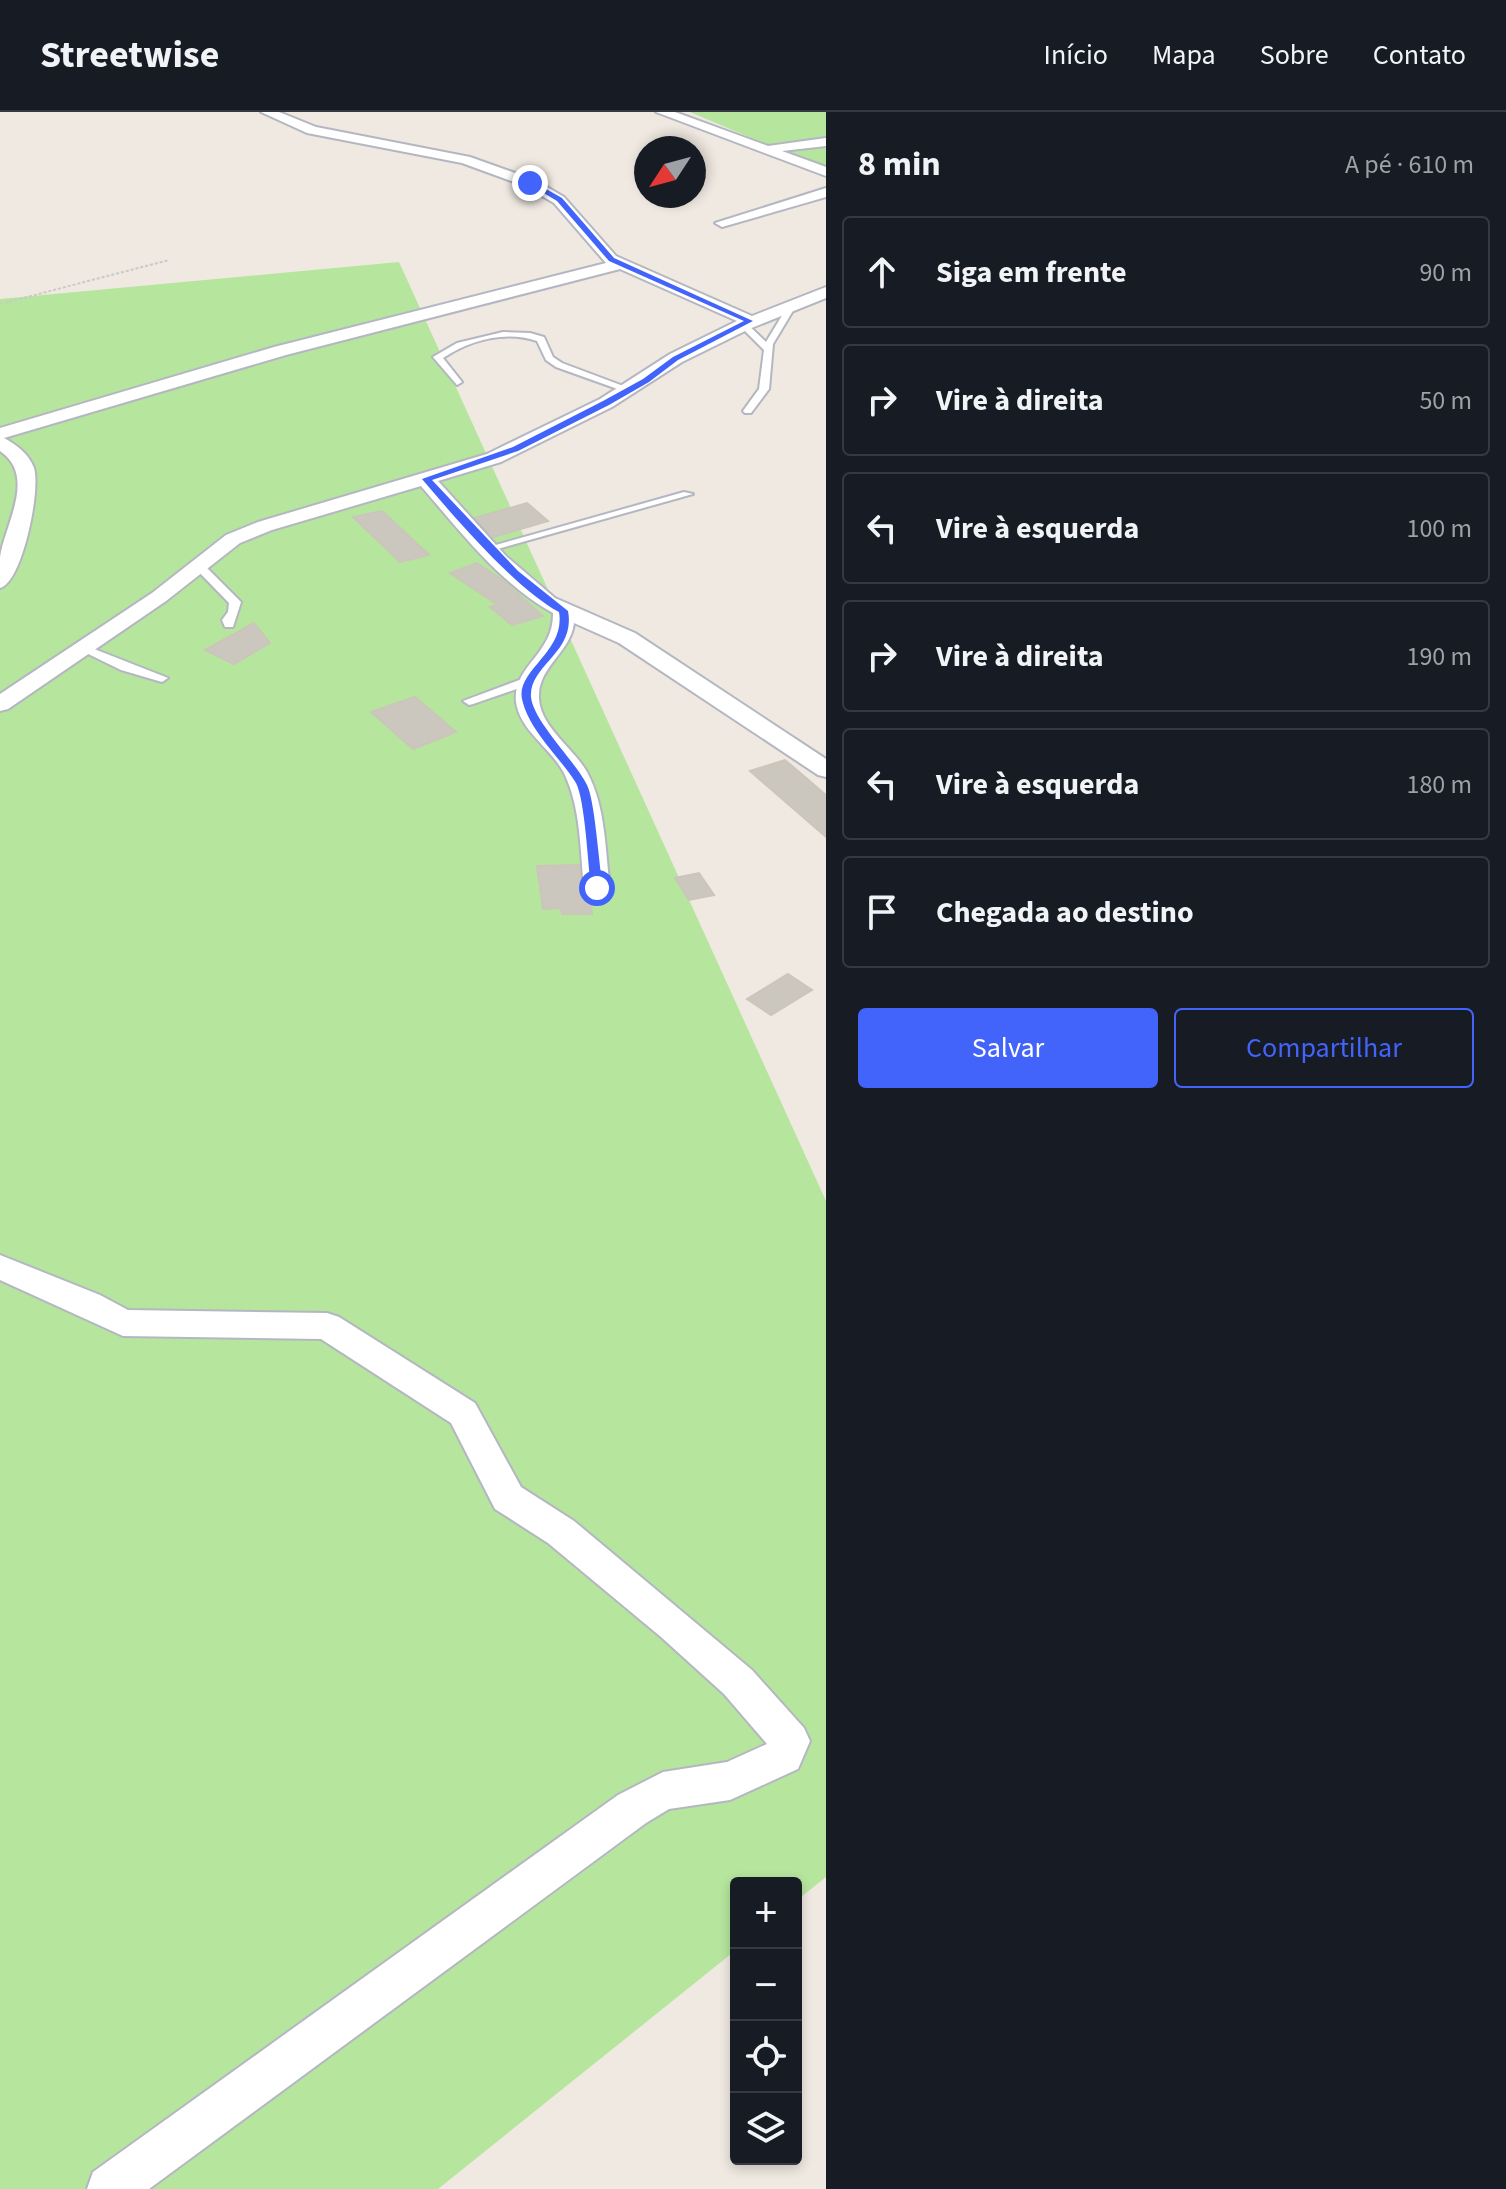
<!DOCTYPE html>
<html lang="pt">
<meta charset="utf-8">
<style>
:root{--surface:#171b24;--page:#20242c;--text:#f1f3f6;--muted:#9ea1a6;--line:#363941;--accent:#4264fb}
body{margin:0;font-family:"Source Sans 3",sans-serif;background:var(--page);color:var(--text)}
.controls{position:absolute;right:24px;bottom:24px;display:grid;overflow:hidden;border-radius:8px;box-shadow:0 4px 12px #0003}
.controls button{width:72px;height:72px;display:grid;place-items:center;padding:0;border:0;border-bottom:2px solid var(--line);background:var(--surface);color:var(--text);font:40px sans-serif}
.compass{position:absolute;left:634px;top:24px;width:72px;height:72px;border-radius:50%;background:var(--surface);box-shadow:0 4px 12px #0003;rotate:234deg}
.stop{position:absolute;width:24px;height:24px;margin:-18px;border:6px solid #4264fb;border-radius:50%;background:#fff}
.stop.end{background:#4264fb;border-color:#fff;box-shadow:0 2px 8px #0008}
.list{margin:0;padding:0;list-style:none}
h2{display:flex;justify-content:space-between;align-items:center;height:104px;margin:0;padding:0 32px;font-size:34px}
h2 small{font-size:26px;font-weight:400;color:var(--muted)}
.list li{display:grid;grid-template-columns:52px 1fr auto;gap:24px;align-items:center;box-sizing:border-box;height:112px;margin:0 16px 16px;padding:0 16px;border:2px solid var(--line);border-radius:8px}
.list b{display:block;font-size:30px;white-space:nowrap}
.list em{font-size:26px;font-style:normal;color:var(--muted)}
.actions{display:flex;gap:16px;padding:24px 32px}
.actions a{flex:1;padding:18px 0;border:2px solid var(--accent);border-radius:8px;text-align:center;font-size:28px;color:var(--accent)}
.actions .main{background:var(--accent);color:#fff}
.icon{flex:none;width:44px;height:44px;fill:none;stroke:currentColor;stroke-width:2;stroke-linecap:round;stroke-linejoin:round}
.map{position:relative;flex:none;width:826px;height:2077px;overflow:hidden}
header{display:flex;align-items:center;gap:48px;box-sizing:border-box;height:112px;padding:0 40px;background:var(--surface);border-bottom:2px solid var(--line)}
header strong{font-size:38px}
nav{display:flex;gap:44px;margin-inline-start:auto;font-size:28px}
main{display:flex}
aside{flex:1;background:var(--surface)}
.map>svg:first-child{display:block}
</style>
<header>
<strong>Streetwise</strong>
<nav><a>Início</a><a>Mapa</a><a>Sobre</a><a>Contato</a></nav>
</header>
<main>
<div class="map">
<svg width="826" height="2077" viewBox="0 0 826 2077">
<rect width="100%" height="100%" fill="#efe9e1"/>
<g fill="#b6e59e">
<path d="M 690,0 L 826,0 L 826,58 Z"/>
<path d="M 399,150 L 826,1089 L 826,1765 L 796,1789 L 796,1771 L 736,1771 L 736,1838 L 438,2077 L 0,2077 L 0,187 Z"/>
</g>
<g fill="#cbc7bf" stroke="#cbc5ba" stroke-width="2">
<path d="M 527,391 L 548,409 L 493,425 L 475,406 Z"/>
<path d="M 382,399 L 429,443 L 400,450 L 353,405 Z"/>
<path d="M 477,451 L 502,468 L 543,504 L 512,513 L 490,495 L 498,493 L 450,461 Z"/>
<path d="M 254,511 L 270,531 L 234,552 L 205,538 Z"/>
<path d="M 415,585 L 456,620 L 413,637 L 371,600 Z"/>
<path d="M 785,648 L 826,683 L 826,725 L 750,659 Z"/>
<path d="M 579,753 L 581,776 L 590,785 L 592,802 L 562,802 L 561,796 L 543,797 L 537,754 Z"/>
<path d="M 699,761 L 714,783 L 689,788 L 675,766 Z"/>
<path d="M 788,862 L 812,878 L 771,903 L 747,887 Z"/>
</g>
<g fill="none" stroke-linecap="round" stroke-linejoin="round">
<g stroke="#b4b7c1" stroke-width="4">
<g id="lane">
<path d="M 793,189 L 797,192 L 773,232 L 769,277 L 751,301 L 745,301 L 743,299 L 759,277 L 764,238 L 739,213 L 746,211 L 766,230 L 789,192 Z"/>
<path d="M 503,220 L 530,221 L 544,225 L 553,245 L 562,251 L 634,278 L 626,280 L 556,255 L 546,248 L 537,229 C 506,218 470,228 443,246 L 462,270 L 457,273 L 433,245 L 457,231 Z"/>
<path d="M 684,380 L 693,382 L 494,438 L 485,436 Z"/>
<path d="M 195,452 L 203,452 L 241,490 L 233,515 L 225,515 L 222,508 L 228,500 L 229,491 L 195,456 Z"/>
<path d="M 84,533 L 168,566 L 162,570 L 121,558 L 80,538 L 78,536 Z"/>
<path d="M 530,564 L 536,568 L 534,571 L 473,592 L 469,593 L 463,589 Z"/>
</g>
</g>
<g stroke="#b4b7c1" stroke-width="4">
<g id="street">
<path d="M 261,0 L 279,0 L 316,15 L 470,45 L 535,68 L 564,85 L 616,144 L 752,204 L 826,175 L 826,186 L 749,217 L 682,250 L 612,295 L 501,350 L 438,369 L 507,445 L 555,486 L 635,521 L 826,647 L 826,665 L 818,663 L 619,531 L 574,511 C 571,539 540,554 539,582 C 537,613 573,635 587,660 C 606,695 605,738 610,776 L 606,782 L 588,782 L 584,776 C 580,738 581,696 564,661 C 551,636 520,619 516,590 C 512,554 554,542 553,501 C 500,472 460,419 421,374 L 272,418 L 240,431 L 166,489 L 8,597 L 0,599 L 0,582 L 152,481 L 226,423 L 258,410 L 487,342 L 600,287 L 670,242 L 737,209 L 620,157 L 286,243 L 4,326 C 17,333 29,342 34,356 C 41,378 22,471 0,476 C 0,466 0,455 0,445 C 5,412 37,364 0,339 L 0,316 L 274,235 L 606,151 L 554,91 L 525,74 L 462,51 L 307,21 Z"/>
<path d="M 656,0 L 675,0 L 768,34 L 826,26 L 826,34 L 782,39 L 826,55 L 826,64 Z"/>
<path d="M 826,76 L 826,85 L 722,115 L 715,111 Z"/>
<path d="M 0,1143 L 100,1183 L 128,1198 L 327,1201 L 339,1205 L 475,1291 L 521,1375 L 574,1409 L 752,1558 L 804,1616 L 810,1629 L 798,1657 L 730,1688 L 669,1697 L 646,1711 L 149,2077 L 87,2077 L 93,2060 L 618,1683 L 663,1660 L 727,1650 L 767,1632 L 724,1582 L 661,1525 L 548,1431 L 495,1397 L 451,1311 L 321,1227 L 123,1224 L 0,1168 Z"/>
</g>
</g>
<path stroke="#c9c9c9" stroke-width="2" stroke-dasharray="3 2" stroke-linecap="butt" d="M 0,192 L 169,148"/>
<use href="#lane" fill="#fff" fill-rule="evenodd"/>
<use href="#street" fill="#fff" fill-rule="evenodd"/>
</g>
<path fill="#4264fb" d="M 532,69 L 562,86 L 614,146 L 753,209 L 678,248 L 649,270 L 609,293 L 518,339 L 432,368 L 518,459 L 568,499 C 576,541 529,553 531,585 C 533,609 576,650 587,673 C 595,689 599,754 603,776 L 597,779 L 591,776 C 588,753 585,688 576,671 C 560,645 529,619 522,587 C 516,558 566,540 559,500 C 516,477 455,406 422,367 L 513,335 L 603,289 L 643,267 L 673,245 L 744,209 L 609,149 L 557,89 L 527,71 Z"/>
</svg>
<div class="controls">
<button>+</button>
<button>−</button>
<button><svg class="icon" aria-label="locate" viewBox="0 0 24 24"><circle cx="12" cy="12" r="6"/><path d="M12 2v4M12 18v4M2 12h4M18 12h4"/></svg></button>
<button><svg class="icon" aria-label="layers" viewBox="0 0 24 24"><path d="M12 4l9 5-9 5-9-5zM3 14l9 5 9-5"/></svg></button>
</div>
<svg class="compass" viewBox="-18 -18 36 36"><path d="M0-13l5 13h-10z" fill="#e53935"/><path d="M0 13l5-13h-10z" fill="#9ea1a6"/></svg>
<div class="stop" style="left:597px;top:776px"></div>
<div class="stop end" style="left:530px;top:71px"></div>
</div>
<aside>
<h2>8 min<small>A pé · 610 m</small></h2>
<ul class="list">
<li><svg class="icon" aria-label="ahead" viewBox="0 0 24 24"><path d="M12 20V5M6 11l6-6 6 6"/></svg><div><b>Siga em frente</b></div><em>90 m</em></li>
<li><svg class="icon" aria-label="right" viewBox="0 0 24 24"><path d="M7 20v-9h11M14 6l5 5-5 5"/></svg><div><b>Vire à direita</b></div><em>50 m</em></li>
<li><svg class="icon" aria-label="left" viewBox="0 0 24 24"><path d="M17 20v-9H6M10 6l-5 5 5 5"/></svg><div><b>Vire à esquerda</b></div><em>100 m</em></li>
<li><svg class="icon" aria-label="right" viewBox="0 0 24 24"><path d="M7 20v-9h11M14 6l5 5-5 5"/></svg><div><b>Vire à direita</b></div><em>190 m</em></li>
<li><svg class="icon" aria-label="left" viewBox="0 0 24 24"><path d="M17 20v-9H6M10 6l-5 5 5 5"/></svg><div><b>Vire à esquerda</b></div><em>180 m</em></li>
<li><svg class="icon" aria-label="arrive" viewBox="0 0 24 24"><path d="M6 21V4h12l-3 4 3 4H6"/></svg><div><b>Chegada ao destino</b></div></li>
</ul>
<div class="actions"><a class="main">Salvar</a><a>Compartilhar</a></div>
</aside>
</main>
